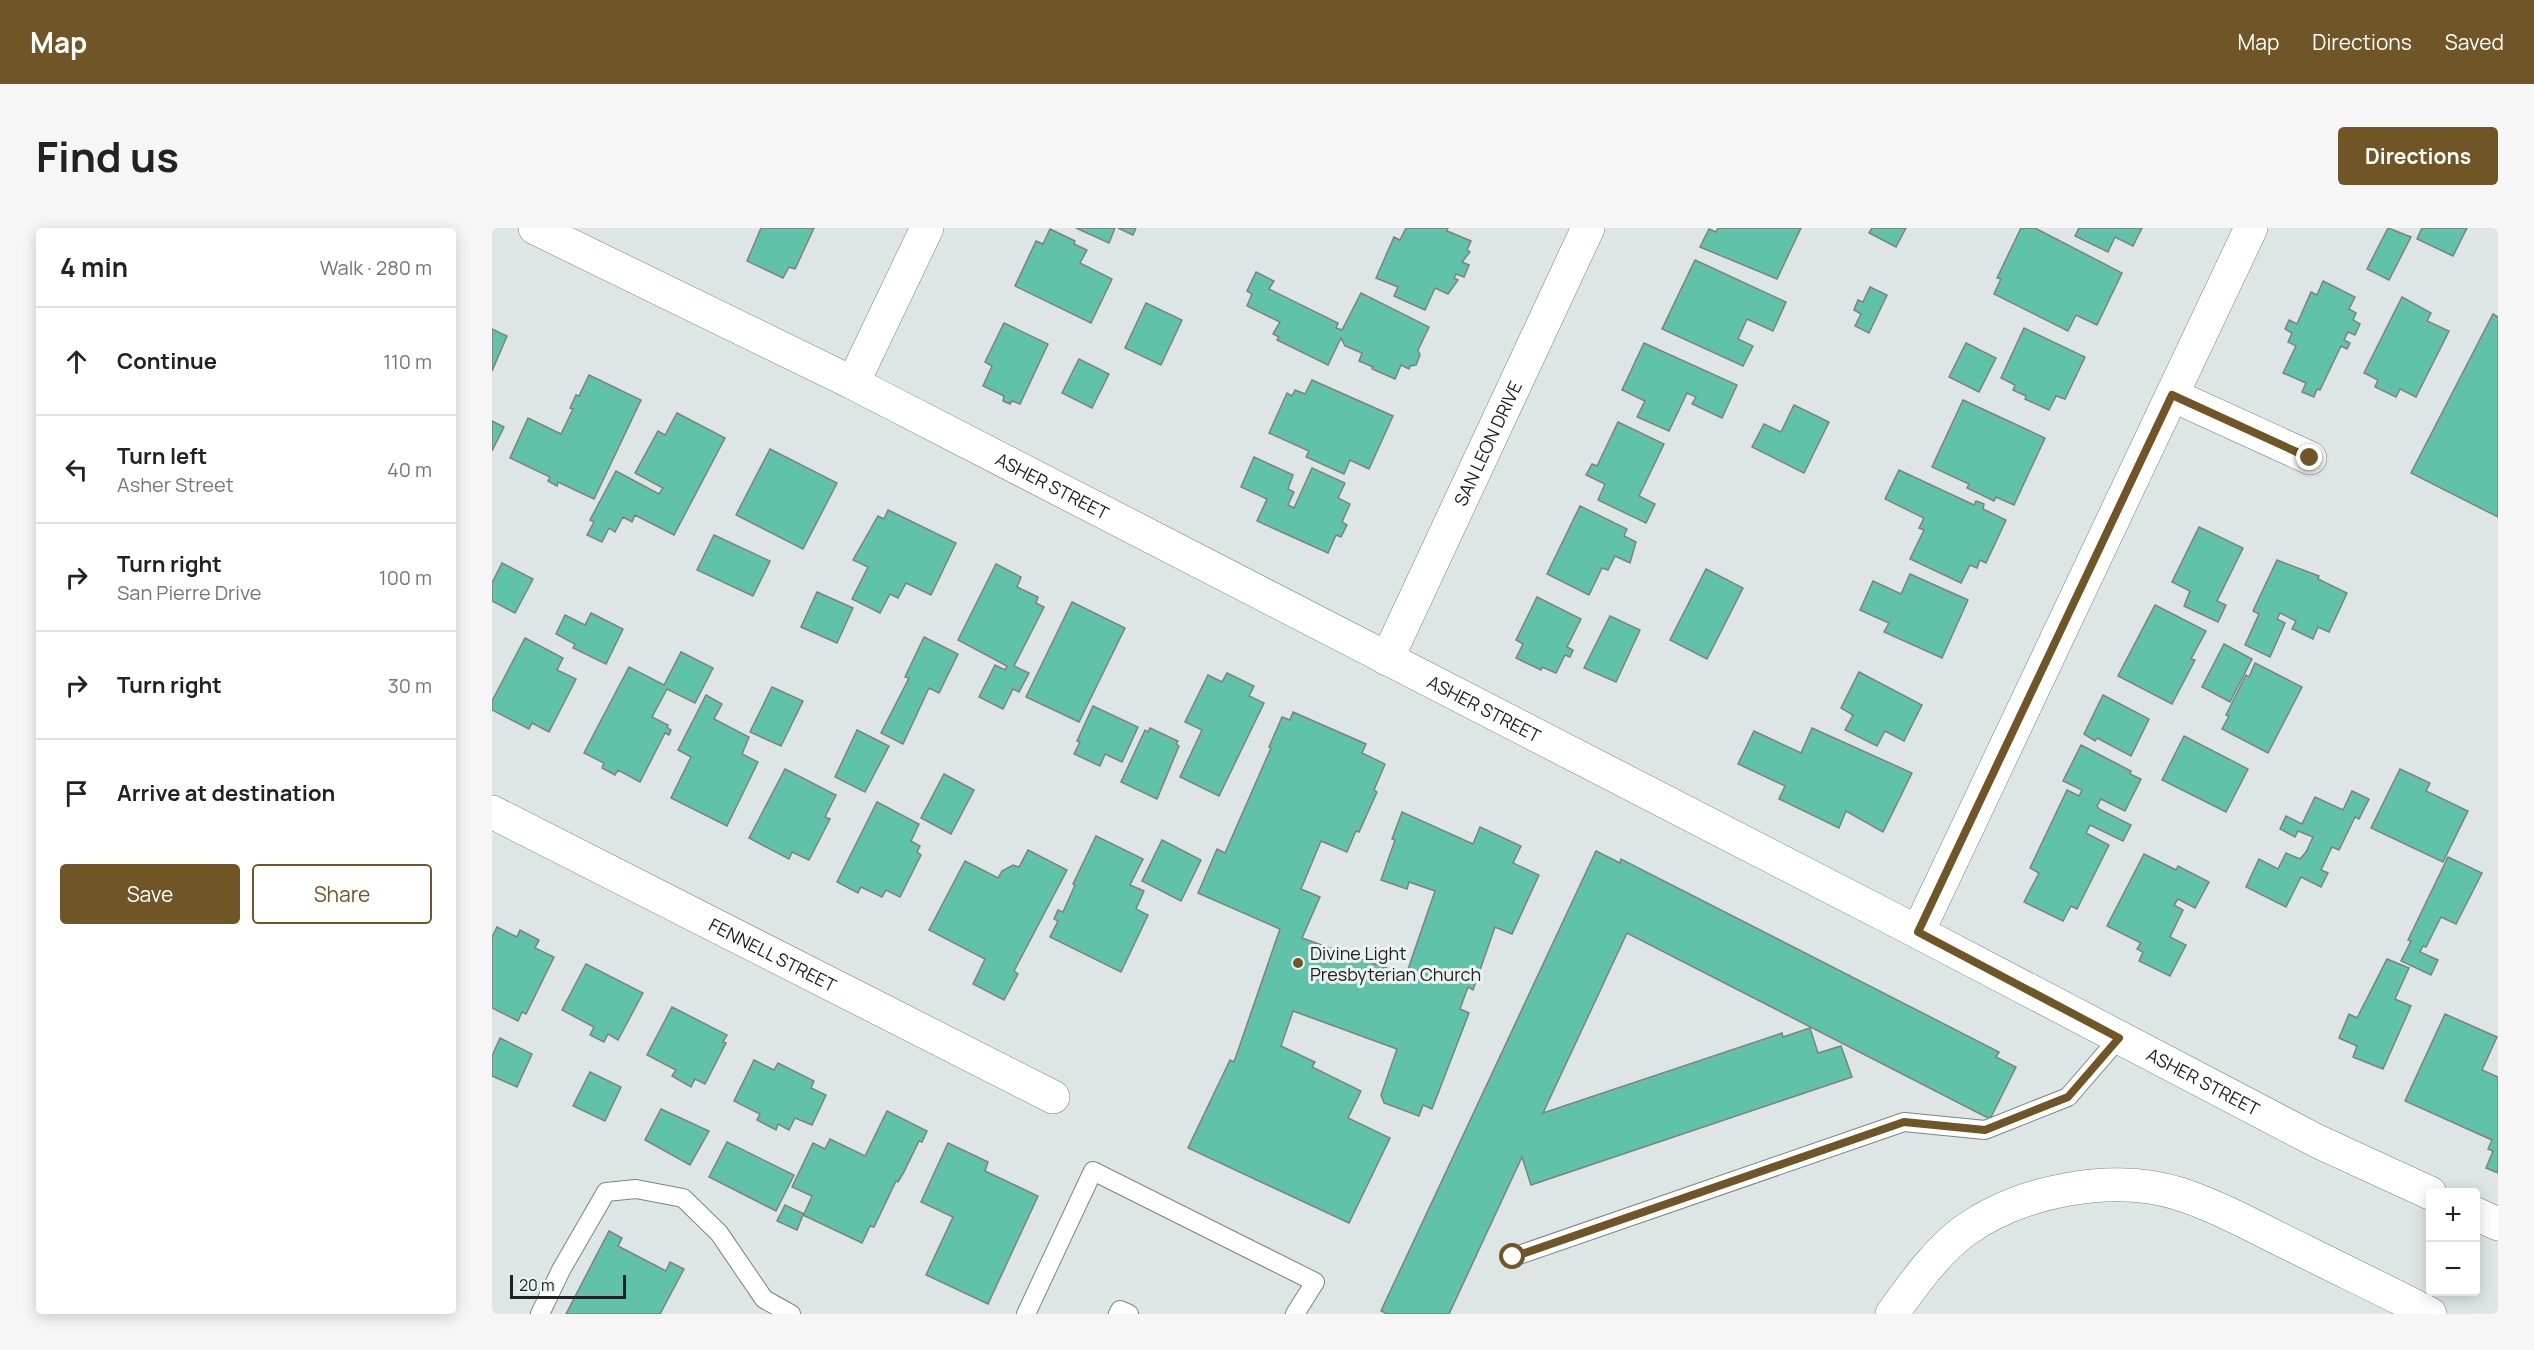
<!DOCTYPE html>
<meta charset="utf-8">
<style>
:root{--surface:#fff;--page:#f6f6f6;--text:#222;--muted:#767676;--line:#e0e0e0;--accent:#705627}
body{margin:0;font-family:Manrope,sans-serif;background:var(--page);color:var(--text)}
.controls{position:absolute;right:18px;bottom:18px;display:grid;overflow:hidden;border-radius:6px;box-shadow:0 3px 15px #0003}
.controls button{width:54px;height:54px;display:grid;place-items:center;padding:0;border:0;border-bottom:2px solid var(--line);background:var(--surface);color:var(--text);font:30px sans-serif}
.scale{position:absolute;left:18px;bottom:15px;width:116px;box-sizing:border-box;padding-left:6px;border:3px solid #202222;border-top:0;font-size:16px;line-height:21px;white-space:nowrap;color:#202222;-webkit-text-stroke:4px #ecf2f2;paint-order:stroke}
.stop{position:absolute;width:18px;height:18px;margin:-14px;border:4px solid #705627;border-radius:50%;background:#fff}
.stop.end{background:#705627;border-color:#fff;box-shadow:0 2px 6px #0008}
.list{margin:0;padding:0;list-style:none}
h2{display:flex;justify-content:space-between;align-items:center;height:78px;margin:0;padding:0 24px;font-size:26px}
h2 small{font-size:20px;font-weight:400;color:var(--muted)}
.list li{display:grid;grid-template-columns:39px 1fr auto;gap:18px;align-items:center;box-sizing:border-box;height:108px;padding:0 24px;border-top:2px solid var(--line)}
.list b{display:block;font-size:22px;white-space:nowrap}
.list p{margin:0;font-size:20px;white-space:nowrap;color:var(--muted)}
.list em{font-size:20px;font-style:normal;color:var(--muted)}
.actions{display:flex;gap:12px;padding:18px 24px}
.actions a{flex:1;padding:14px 0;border:2px solid var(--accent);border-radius:6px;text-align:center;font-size:21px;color:var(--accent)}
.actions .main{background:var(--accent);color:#fff}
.icon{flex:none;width:33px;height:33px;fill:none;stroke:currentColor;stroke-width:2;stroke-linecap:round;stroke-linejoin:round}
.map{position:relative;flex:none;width:2006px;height:1086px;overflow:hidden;border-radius:6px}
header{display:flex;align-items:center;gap:36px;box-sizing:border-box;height:84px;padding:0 30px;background:var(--accent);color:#fff}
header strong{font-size:28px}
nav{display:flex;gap:33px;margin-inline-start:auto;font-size:21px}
.intro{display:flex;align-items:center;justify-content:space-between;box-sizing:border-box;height:144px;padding:0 36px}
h1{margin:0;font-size:42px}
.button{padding:15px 27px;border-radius:6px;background:var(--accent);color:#fff;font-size:21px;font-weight:700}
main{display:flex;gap:36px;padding:0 36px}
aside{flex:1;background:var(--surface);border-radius:6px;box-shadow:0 3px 15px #0003}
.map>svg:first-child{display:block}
</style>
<header>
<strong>Map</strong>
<nav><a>Map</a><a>Directions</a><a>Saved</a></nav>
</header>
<div class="intro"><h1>Find us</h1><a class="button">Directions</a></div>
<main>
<aside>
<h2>4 min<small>Walk · 280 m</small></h2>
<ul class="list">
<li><svg class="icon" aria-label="ahead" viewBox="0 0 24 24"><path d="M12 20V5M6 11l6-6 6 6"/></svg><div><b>Continue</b></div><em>110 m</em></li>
<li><svg class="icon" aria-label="left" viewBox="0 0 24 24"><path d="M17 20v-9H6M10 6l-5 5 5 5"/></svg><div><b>Turn left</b><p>Asher Street</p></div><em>40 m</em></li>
<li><svg class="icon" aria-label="right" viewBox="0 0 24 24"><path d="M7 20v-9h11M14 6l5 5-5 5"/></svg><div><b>Turn right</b><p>San Pierre Drive</p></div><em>100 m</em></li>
<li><svg class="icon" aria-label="right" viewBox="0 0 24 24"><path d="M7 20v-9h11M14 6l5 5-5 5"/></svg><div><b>Turn right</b></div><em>30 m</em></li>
<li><svg class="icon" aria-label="arrive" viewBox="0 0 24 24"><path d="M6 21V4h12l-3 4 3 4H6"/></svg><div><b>Arrive at destination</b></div></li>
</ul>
<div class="actions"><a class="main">Save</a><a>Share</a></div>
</aside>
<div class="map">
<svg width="2006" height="1086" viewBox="0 0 2006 1086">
<rect width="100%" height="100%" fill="#dee5e5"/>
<g fill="#61c2aa" stroke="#7d8280" stroke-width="1.5">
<path d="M 269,0 L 322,0 L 303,41 L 297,39 L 291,50 L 255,33 Z"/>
<path d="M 584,0 L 623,0 L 617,15 Z"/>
<path d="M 626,0 L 644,0 L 641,7 Z"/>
<path d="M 914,0 L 956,0 L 955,3 L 979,13 L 975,22 L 978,24 L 970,34 L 977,37 L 972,49 L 964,46 L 962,50 L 966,52 L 956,66 L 943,60 L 933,82 L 902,68 L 906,59 L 884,50 L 902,9 L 908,12 Z"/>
<path d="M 1226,0 L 1309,0 L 1285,51 L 1208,19 L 1217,1 L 1224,4 Z"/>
<path d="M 1380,0 L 1414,0 L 1404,19 L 1377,5 Z"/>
<path d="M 1529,0 L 1543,0 L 1630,45 L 1605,97 L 1584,87 L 1576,103 L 1502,66 L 1509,51 L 1505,50 Z"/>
<path d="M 1587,0 L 1650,0 L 1641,18 L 1623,9 L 1616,24 L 1583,8 Z"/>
<path d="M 1896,0 L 1919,9 L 1897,52 L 1875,41 Z"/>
<path d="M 1930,0 L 1975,0 L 1961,28 L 1925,11 Z"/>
<path d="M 558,1 L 583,13 L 582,16 L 595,22 L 588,35 L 620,51 L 599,95 L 523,58 L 544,13 L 551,16 Z"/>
<path d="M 1203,32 L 1294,74 L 1281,103 L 1255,91 L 1246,111 L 1261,118 L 1251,138 L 1170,101 Z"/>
<path d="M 764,44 L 782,53 L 777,61 L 846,95 L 844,100 L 850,102 L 869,65 L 937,99 L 926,122 L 928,127 L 924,137 L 918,138 L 917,141 L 909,137 L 903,151 L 880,141 L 881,139 L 867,133 L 870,125 L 853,118 L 849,110 L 836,137 L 785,112 L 787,109 L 781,106 L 788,94 L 755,78 L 760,66 L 755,63 Z"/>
<path d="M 1831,53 L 1863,69 L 1857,81 L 1864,85 L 1861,92 L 1868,96 L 1863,107 L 1856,104 L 1852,112 L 1858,115 L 1855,121 L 1849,118 L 1828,162 L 1825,161 L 1822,169 L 1810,164 L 1814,155 L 1791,145 L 1804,118 L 1796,114 L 1800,105 L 1793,101 L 1797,92 L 1805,96 L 1819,64 L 1825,67 Z"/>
<path d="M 1378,59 L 1395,67 L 1377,105 L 1363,98 L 1369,86 L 1362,82 L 1366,72 L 1371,74 Z"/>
<path d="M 1910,69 L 1939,85 L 1935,93 L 1957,103 L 1924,169 L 1908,161 L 1904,169 L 1883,159 L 1886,152 L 1872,145 Z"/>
<path d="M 654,75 L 690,92 L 669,137 L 633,120 Z"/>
<path d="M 2001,86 L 2006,89 L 2006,289 L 1919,245 Z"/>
<path d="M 512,95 L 556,116 L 528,176 L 520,173 L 518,176 L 511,173 L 512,168 L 491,158 L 500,138 L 493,134 Z"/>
<path d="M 1532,100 L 1593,129 L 1573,171 L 1564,168 L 1557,182 L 1533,171 L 1534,168 L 1521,162 L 1523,157 L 1509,150 Z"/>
<path d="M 0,101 L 15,108 L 0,143 Z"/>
<path d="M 1152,115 L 1245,157 L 1230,190 L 1200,176 L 1204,169 L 1195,165 L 1177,203 L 1145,189 L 1153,173 L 1130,162 Z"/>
<path d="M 1474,115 L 1504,130 L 1487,164 L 1457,149 Z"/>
<path d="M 587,131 L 617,146 L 600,180 L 570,165 Z"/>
<path d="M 97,147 L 149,172 L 102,271 L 66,254 L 65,258 L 56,253 L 58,249 L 18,230 L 36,190 L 69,206 L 81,181 L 78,180 L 84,167 L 87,168 Z"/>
<path d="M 820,152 L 901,188 L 877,241 L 858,232 L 852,246 L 814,229 L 817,223 L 777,205 L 795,165 L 800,168 L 803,162 L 813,166 Z"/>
<path d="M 1471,172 L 1553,210 L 1522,277 L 1504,269 L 1502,273 L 1475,260 L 1477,256 L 1440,239 Z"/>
<path d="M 1302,177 L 1337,194 L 1312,245 L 1260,219 L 1272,196 L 1289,204 Z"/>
<path d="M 185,185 L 233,210 L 182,307 L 143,287 L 140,294 L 131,289 L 123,304 L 117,300 L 110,314 L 95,307 L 102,294 L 98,292 L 124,243 L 167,266 L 171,260 L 143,245 L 166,203 L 173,207 Z"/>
<path d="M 0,193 L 12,199 L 0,223 Z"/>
<path d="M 1126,194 L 1172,216 L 1147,268 L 1163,276 L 1154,295 L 1106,272 L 1113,256 L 1094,247 L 1100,236 L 1105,238 Z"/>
<path d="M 278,221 L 345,255 L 311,321 L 244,287 Z"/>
<path d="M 762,229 L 801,247 L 796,261 L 802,264 L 796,277 L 802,280 L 820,240 L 853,255 L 846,270 L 858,276 L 850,294 L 855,297 L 849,309 L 844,307 L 836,325 L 765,293 L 775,271 L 749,259 Z"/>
<path d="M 1407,242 L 1482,277 L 1484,273 L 1492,276 L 1491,281 L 1514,292 L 1494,335 L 1488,332 L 1485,340 L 1478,337 L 1469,355 L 1418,331 L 1432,302 L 1427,300 L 1432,290 L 1393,271 Z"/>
<path d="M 1088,278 L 1135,301 L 1132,308 L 1144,314 L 1138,335 L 1123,328 L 1116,342 L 1110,340 L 1097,367 L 1055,346 Z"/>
<path d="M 396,282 L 464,315 L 439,367 L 414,355 L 406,370 L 398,366 L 388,385 L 360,371 L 376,339 L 361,332 L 386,288 L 392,291 Z"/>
<path d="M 1707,299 L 1751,320 L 1725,373 L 1734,377 L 1726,394 L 1692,378 L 1698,363 L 1680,354 Z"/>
<path d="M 222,307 L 278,333 L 261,368 L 205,342 Z"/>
<path d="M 1785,332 L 1827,348 L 1826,351 L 1855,365 L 1837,404 L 1826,399 L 1821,411 L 1800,401 L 1804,393 L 1788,385 L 1785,391 L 1793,395 L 1778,429 L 1753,417 L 1767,386 L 1761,383 Z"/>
<path d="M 10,335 L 41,351 L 23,385 L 0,373 L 0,355 Z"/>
<path d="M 504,336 L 529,349 L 525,359 L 546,369 L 544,375 L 552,379 L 522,438 L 537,445 L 527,464 L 521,461 L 511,481 L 487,469 L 503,437 L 513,442 L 515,438 L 466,412 Z"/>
<path d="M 1214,341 L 1251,360 L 1215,431 L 1178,412 Z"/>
<path d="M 1418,346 L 1476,372 L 1450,430 L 1392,404 L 1397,395 L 1368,382 L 1381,353 L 1409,366 Z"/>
<path d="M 325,364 L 361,380 L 345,415 L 309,399 Z"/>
<path d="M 1045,369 L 1089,391 L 1075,419 L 1081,422 L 1078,429 L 1073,427 L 1064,445 L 1050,439 L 1049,442 L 1024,430 L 1031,416 L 1024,412 Z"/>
<path d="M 580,374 L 633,400 L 587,494 L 534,469 Z"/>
<path d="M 1663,377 L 1714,403 L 1699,431 L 1703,432 L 1680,476 L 1626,448 Z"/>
<path d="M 99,385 L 131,401 L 114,436 L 81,420 L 83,416 L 64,406 L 73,387 L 93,397 Z"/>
<path d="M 1118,388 L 1148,402 L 1124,454 L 1092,440 Z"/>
<path d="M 432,409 L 466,426 L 447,465 L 437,460 L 411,516 L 389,505 L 417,450 L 413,449 Z"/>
<path d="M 33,410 L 71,430 L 65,442 L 84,451 L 57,504 L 40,495 L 37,501 L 0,482 L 0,473 Z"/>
<path d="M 1732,416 L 1760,431 L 1738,474 L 1710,459 Z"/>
<path d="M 189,424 L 221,440 L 203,475 L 175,461 L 160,489 L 176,497 L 175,499 L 179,502 L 177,507 L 173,505 L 148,554 L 126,542 L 123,547 L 110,540 L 112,535 L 92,525 L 137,439 L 172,457 Z"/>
<path d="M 1763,435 L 1810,459 L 1776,525 L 1730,501 L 1737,488 L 1734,487 L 1754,447 L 1757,449 Z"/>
<path d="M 1367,444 L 1430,477 L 1412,513 L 1393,503 L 1385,518 L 1353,502 L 1361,487 L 1349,480 Z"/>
<path d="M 735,445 L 762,458 L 757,468 L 772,475 L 727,568 L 688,549 L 710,502 L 693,494 L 716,447 L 730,454 Z"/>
<path d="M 280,459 L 311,473 L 289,518 L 258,504 Z"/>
<path d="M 214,467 L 230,476 L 222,491 L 257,509 L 250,526 L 266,534 L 235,598 L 179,570 L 199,529 L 186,522 Z"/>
<path d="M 1611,467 L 1657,491 L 1639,528 L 1605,510 L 1603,513 L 1592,506 Z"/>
<path d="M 601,478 L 646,499 L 630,534 L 613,526 L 608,538 L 582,526 L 588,514 L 585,513 Z"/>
<path d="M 801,484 L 874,516 L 870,525 L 893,536 L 882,562 L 885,564 L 867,604 L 864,603 L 855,624 L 829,613 L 809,661 L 828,669 L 810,710 L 914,747 L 943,663 L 917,654 L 915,661 L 889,652 L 903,612 L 900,611 L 910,584 L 981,616 L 988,599 L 1029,618 L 1021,635 L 1047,647 L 1020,706 L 1003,699 L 981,762 L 976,759 L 968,781 L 977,785 L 940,881 L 931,877 L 927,888 L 892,875 L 889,867 L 905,821 L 801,783 L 789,818 L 823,834 L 820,839 L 869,863 L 856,890 L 898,910 L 857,995 L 696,920 L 738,832 L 742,834 L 788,701 L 706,665 L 725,621 L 733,625 L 779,520 L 777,519 L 790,489 L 798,492 Z"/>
<path d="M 658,500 L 686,513 L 684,516 L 687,518 L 665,571 L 629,554 L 653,502 L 656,504 Z"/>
<path d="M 1320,500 L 1420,545 L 1391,604 L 1354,583 L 1347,600 L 1287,571 L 1293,558 L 1246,536 L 1262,503 L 1309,525 Z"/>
<path d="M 365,502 L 397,518 L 373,564 L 343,549 Z"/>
<path d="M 1692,508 L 1756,541 L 1734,584 L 1670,552 Z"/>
<path d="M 1589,517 L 1639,543 L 1638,546 L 1649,551 L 1633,583 L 1609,571 L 1605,578 L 1607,581 L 1639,597 L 1631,613 L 1598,597 L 1594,605 L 1617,617 L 1585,681 L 1579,678 L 1571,693 L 1532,674 L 1547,645 L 1538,640 L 1575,562 L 1587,568 L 1590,562 L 1571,553 Z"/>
<path d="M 293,541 L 344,567 L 333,589 L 338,591 L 317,632 L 300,624 L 297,631 L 257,610 Z"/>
<path d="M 1908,541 L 1938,555 L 1934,563 L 1976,583 L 1951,634 L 1879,600 Z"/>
<path d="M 452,546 L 482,562 L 459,606 L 429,590 Z"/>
<path d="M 1860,563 L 1877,571 L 1867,591 L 1863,589 L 1847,622 L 1840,619 L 1829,642 L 1836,645 L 1829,659 L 1809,649 L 1794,679 L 1754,659 L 1767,631 L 1786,641 L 1794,625 L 1808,631 L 1814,624 L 1821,609 L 1806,603 L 1803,609 L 1788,601 L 1794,588 L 1810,596 L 1823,569 L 1851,582 Z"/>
<path d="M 385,574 L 427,596 L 419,613 L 428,618 L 425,624 L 429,627 L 408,669 L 394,662 L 390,669 L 369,659 L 366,665 L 345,654 Z"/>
<path d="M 604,608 L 651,631 L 638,657 L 652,663 L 644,681 L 656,687 L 629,744 L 558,709 L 566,693 L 562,691 L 566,682 L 571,684 L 583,657 L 581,656 Z"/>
<path d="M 670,612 L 709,632 L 689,673 L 650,653 Z"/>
<path d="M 536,622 L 575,642 L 522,743 L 526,746 L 512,772 L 481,756 L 493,731 L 437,702 L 473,633 L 506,650 L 510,643 L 521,637 L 527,639 Z"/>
<path d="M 1104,623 L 1128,635 L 1129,631 L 1507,824 L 1504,829 L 1524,839 L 1498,891 L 1135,705 L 1051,885 L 1290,805 L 1291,809 L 1318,800 L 1326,825 L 1349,818 L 1360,849 L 1039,957 L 1030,929 L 957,1086 L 895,1086 L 889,1083 Z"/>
<path d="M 1652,626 L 1684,642 L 1686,638 L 1717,654 L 1703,680 L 1686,671 L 1682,677 L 1691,682 L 1678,709 L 1694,717 L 1678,748 L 1647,733 L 1651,724 L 1645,721 L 1649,715 L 1615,698 Z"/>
<path d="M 1956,629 L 1990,645 L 1964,696 L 1949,689 L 1934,719 L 1931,718 L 1928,724 L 1946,732 L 1939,747 L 1909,733 L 1919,713 L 1916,712 Z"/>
<path d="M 5,699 L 25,709 L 28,702 L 47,712 L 43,720 L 62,729 L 34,786 L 30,784 L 26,793 L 0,780 L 0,709 Z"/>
<path d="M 1895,731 L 1917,740 L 1903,771 L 1919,778 L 1891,841 L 1861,829 L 1865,818 L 1847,810 L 1857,786 L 1865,790 Z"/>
<path d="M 94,736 L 151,765 L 126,812 L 116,806 L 112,814 L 98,807 L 102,799 L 70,782 Z"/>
<path d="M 180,779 L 235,807 L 231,814 L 234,815 L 213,856 L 203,851 L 199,859 L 180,848 L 184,842 L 155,827 Z"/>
<path d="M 1953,786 L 2005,809 L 1990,842 L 2006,849 L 2006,945 L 1994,940 L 2001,923 L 1996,921 L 2000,912 L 1913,873 Z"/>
<path d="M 8,810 L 40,826 L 25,859 L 0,848 L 0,828 Z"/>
<path d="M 262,832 L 282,842 L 286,835 L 322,853 L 319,860 L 334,867 L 320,897 L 303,890 L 297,902 L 286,896 L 284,902 L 265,892 L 268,886 L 242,873 Z"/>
<path d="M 98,844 L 129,859 L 113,893 L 81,878 Z"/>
<path d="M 169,881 L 217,903 L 198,937 L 153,912 Z"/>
<path d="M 395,883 L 435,903 L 430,914 L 427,913 L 412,944 L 406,954 L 404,953 L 382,999 L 378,998 L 370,1015 L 311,987 L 305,1002 L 285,993 L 293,977 L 312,986 L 320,968 L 300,959 L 321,915 L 333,921 L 338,911 L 373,928 Z"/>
<path d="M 235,914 L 302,947 L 284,983 L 217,949 Z"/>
<path d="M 456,915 L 496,934 L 493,943 L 546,968 L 496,1076 L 434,1047 L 461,989 L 429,974 Z"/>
<path d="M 117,1003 L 130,1010 L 126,1018 L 174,1043 L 178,1034 L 192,1041 L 168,1086 L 74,1086 Z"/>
</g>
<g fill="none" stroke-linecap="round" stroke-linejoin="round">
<g stroke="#7d8383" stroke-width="20">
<g id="service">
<path d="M 1021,1029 L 1412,894 L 1493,902 L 1576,869 L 1627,810"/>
<path d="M 48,1086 L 69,1042 L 114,964 L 144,961 L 191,970 L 227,1005 L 272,1071 L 299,1086"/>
<path d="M 534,1086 L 601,943 L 823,1054 L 803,1086"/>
<path d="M 626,1086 L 628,1082 L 637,1086"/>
</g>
</g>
<g stroke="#7d8383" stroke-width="34">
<g id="minor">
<path id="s1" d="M 43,0 L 361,155 L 1426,704 L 1825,913 L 1938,965"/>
<path d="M 361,155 L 435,0"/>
<path d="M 1680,167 L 1818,230"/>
<path id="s2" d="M 895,431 L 1096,0"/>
<path id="s3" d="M 0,584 L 561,869"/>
<path d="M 1426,704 L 1759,0"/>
<path d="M 1984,986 L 2006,996"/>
</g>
</g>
<g stroke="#7d8383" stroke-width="34">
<path id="motorway" d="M 1400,1086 C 1421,1057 1443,1025 1471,1004 C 1528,962 1621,945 1688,966 C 1730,980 1768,1002 1808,1021 C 1851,1043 1895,1063 1938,1086"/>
</g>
<use href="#service" stroke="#fff" stroke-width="18"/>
<use href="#minor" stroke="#fff" stroke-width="33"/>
<use href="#motorway" stroke="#fff" stroke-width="33"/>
</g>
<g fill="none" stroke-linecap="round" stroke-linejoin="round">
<path stroke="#705627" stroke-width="8" d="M 1021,1029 L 1412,894 L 1493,902 L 1576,869 L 1627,810 L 1426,704 L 1680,167 L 1818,230"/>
</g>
<circle fill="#705627" stroke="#ecf2f2" stroke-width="2" cx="806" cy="735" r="6"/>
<g text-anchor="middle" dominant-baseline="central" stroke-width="6" stroke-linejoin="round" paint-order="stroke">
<g font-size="18" fill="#202222" stroke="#ecf2f2">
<text stroke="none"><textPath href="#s2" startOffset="238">SAN LEON DRIVE</textPath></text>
<text stroke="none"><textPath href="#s1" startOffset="578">ASHER STREET</textPath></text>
<text stroke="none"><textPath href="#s1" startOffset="1064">ASHER STREET</textPath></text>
<text stroke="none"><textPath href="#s3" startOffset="315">FENNELL STREET</textPath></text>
<text stroke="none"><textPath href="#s1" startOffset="1874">ASHER STREET</textPath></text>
</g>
<g font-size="18" fill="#202222" stroke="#ecf2f2" text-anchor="start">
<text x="818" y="725">Divine Light<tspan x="818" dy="21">Presbyterian Church</tspan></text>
</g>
</g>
</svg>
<div class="controls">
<button>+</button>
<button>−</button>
</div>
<div class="scale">20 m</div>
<div class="stop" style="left:1021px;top:1029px"></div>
<div class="stop end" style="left:1818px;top:230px"></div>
</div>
</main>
